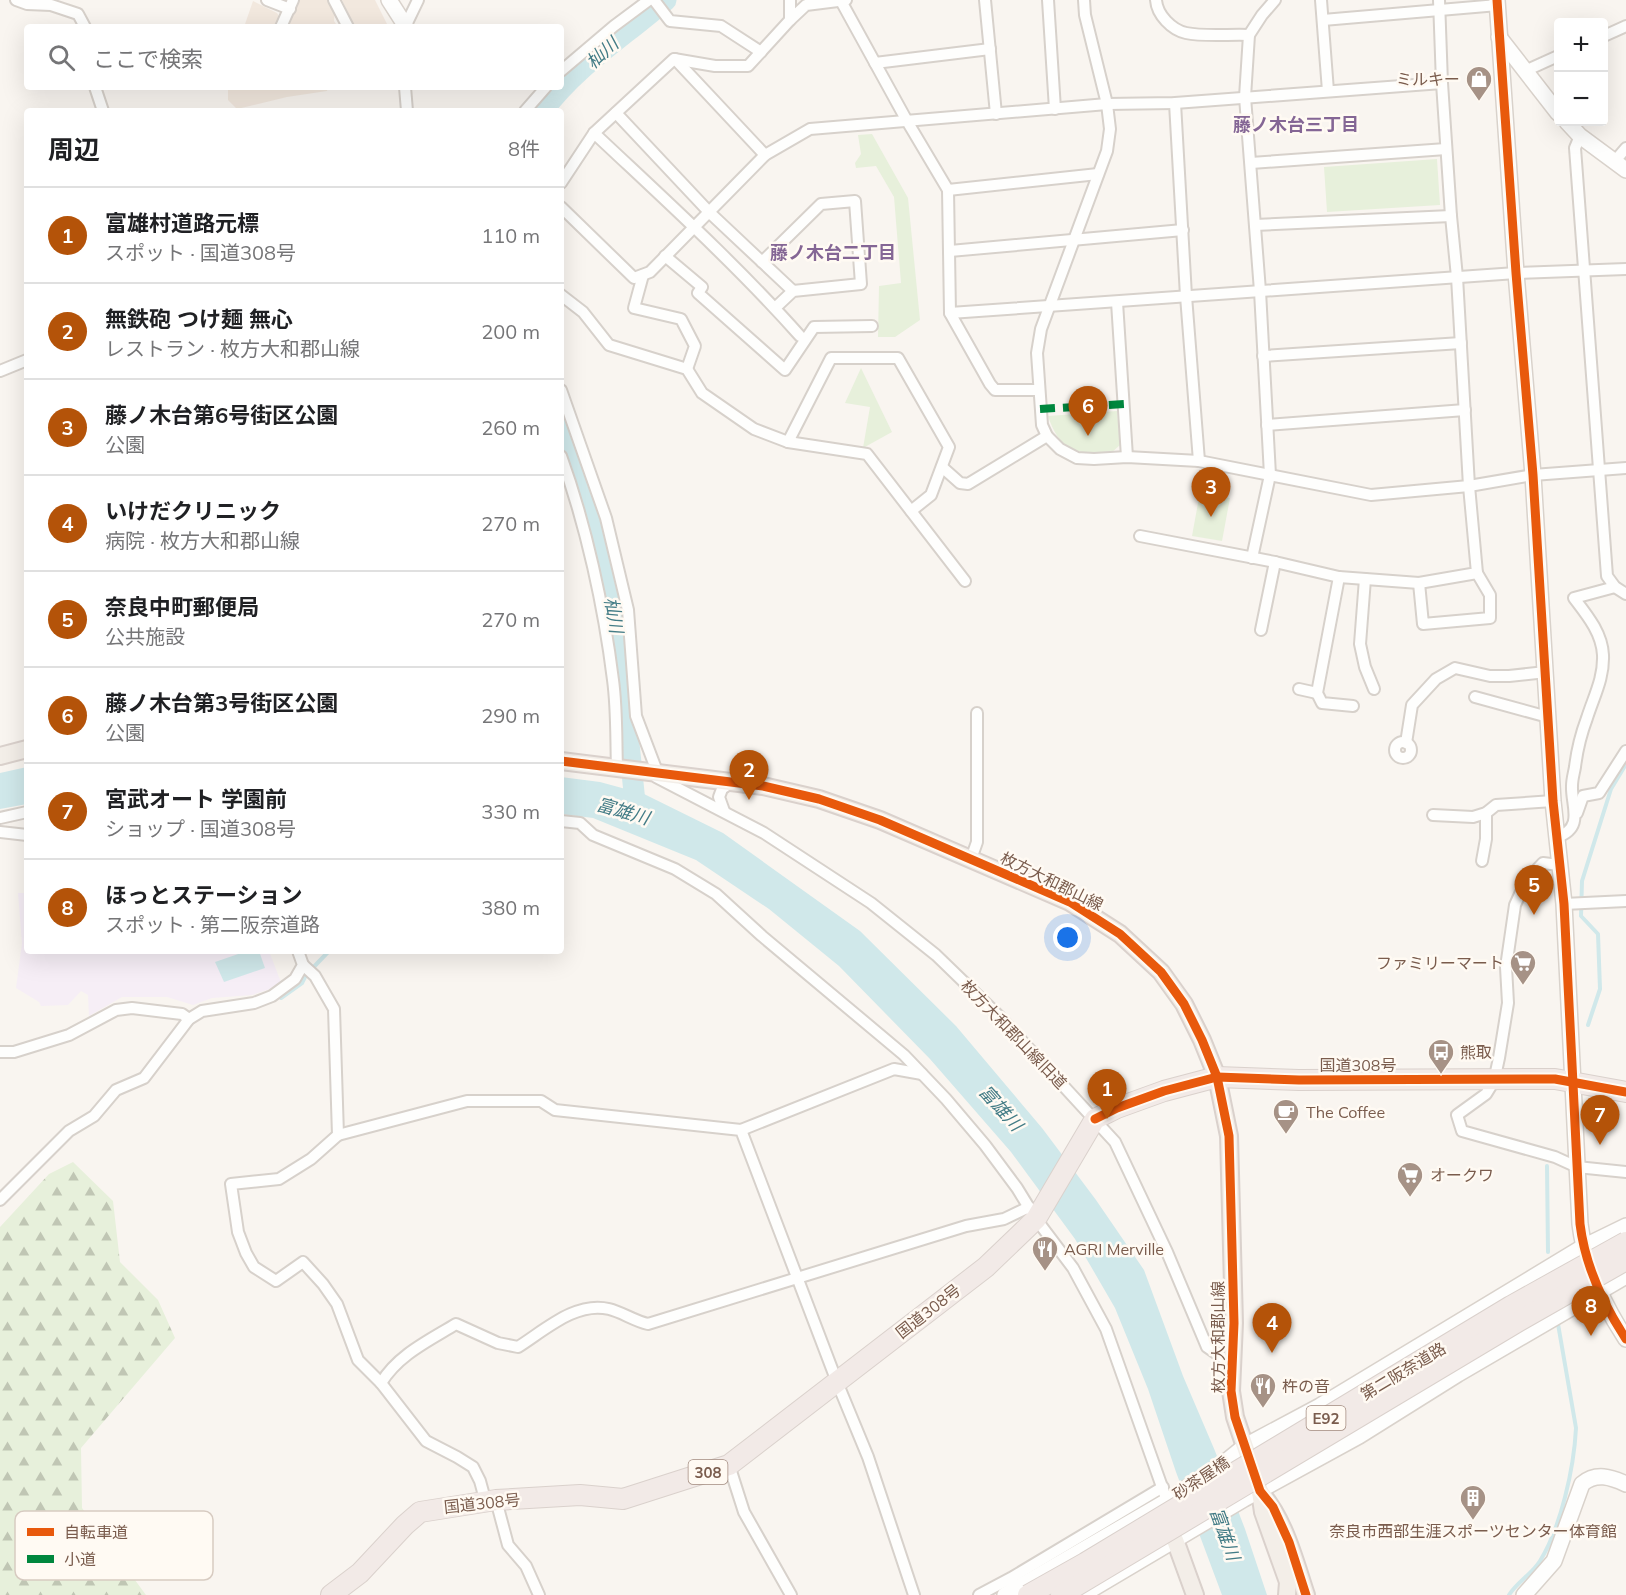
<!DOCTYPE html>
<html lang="ja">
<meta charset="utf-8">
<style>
:root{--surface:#fff;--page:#f2f2f2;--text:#202124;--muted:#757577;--line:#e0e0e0;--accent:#b45309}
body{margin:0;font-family:Mulish,"Noto Sans JP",sans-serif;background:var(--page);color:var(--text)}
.controls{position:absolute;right:18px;top:18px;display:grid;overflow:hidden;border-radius:6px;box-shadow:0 6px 24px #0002}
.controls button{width:54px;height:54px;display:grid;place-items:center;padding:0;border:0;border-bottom:2px solid var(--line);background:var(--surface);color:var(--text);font:30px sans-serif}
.you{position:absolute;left:1068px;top:938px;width:21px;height:21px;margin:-15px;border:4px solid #fff;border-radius:50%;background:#1a73e8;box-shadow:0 0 0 9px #1a73e833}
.badge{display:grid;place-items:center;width:39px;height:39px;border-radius:50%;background:var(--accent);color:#fff;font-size:20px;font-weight:700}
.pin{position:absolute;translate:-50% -50px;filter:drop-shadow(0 2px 3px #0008)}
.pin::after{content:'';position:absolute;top:32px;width:21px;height:18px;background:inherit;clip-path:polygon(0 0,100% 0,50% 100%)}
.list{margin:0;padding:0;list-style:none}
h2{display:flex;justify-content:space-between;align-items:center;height:78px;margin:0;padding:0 24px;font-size:26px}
h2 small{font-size:20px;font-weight:400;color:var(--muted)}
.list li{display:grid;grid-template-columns:39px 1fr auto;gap:18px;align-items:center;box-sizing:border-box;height:96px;padding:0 24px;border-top:2px solid var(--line)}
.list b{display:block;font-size:22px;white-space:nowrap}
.list p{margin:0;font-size:20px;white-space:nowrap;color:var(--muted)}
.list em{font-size:20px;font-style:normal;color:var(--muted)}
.icon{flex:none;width:33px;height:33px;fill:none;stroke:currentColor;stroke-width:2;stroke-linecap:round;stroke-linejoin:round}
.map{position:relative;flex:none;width:1626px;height:1595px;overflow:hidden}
.search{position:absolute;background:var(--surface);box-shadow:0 6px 24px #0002;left:24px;top:24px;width:540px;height:66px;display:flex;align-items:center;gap:15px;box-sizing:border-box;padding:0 21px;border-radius:6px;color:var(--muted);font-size:22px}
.panel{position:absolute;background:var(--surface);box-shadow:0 6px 24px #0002;left:24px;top:108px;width:540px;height:846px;border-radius:6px}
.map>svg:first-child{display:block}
</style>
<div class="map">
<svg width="1626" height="1595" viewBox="0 0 1626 1595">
<defs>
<pattern id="forest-firs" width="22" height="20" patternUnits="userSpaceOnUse" patternTransform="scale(1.5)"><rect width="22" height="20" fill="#e7f0db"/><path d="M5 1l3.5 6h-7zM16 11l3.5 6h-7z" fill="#c0c6b4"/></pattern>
</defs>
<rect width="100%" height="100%" fill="#f9f5f0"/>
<g fill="#f2e8de">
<path d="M 290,0 L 330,0 L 335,8 L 334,21 L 338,27 L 284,27 Z"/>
<path d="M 342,0 L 375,0 L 387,24 L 379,27 L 355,27 Z"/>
<path d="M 253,1 L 277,13 L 279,16 L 277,27 L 244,27 Z"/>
<path d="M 228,87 L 328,87 L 327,91 L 287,97 L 237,109 L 228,100 Z"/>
</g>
<path fill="#f6eef6" d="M 18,893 L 27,893 L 27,951 L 269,951 L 282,985 L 252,995 L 212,998 L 193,1005 L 167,997 L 122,997 L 89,1016 L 88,995 L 81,991 L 68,1005 L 41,1006 L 39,1002 L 16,988 L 22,943 Z"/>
<path fill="url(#forest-firs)" d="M 73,1162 L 113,1201 L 120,1262 L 158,1300 L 175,1338 L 81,1448 L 82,1508 L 146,1595 L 0,1595 L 0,1227 L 49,1174 Z"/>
<g fill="#e7f0db">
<path d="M 872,134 L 908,198 L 920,320 L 895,337 L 878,337 L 879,286 L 901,283 L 894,197 L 876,166 L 856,168 L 855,163 L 861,154 L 858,135 Z"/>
<path d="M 1437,159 L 1440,205 L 1327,212 L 1324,167 Z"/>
<path d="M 861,368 L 892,432 L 863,448 L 870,407 L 845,403 Z"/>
<path d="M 1117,411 L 1120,445 L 1111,453 C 1076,454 1060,452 1048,416 Z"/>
<path d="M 1200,492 L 1230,498 L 1222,541 L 1192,536 Z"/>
</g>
<g fill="#d0e8ea">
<path d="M 27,767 L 27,804 L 0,809 L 0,773 Z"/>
<path d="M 561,777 L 600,782 L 644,794 L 723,833 L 860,931 L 956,1026 L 1042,1128 L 1096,1200 L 1144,1270 L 1183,1376 L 1215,1451 L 1245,1529 L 1267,1595 L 1222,1595 L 1176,1472 L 1148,1389 L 1115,1308 L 1075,1239 L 1011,1152 L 930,1059 L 839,966 L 769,909 L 696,860 L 593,818 L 561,814 Z"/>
<path d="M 247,951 L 259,951 L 265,968 L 224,982 L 215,962 Z"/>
</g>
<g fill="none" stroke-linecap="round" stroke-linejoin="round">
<g stroke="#d0e8ea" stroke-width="4">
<path d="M 281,998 L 302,983 L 306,975 L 329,951"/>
<path d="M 1588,1025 L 1600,989 L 1598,934 L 1581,916 L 1582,881 L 1611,789 L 1626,764"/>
<path d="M 1547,1166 L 1548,1252"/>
<path d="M 1509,1595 C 1517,1582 1532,1574 1540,1561 C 1561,1527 1574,1468 1576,1428 L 1558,1324"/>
</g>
<g stroke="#d0e8ea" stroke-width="21">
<path d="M 543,111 C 575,67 625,36 666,0"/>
<path d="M 561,425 L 587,494 L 616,616 L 636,812"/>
</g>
<g stroke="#d7d1cb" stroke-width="14">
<g id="street">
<path d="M 16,0 L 27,4 L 51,5 L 78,14 L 85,27"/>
<path d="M 267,0 L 290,9"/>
<path d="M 334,0 L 348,27"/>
<path d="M 654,0 L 670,21 L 721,26 L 761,52"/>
<path d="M 790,0 L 790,20"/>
<path d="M 985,0 L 996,114"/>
<path d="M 1048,0 L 1055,109"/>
<path d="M 1084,0 L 1085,15 L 1107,104 L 1110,129 L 1107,151 L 1041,329 L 1037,353 L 1042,425 L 1047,436 L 1060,449 L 1077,458 L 1094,459 L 1127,457 L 1199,461 L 1371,495 L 1469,486 L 1533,475 L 1626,468"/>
<path d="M 1156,0 C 1157,15 1172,30 1186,33 C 1205,37 1230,34 1249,35"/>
<path d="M 1321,0 L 1328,91"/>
<path d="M 841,1 L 907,121 L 948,190 L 950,313 L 990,384 L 995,390 L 1038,390"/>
<path d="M 1323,20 L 1498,5"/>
<path d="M 281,27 L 293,0"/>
<path d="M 405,27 L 418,0"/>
<path d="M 1604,36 L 1626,26"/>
<path d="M 675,59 L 765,155"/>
<path d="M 875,63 L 990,49"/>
<path d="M 561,71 L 614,26 L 649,0"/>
<path d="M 1525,71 L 1558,56"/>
<path d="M 95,87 L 103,111"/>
<path d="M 405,87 L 407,111"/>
<path d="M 1175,103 L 1186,296 L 1199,461"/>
<path d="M 525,111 L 546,87"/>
<path d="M 616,113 L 710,213 L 793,291"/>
<path d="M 594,133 C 664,199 736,264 800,336"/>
<path d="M 1580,136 L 1575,148 L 1607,576 L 1615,587 L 1626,594"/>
<path d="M 1614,162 L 1626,148"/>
<path d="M 1251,163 L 1446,149"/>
<path d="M 561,183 L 594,133 L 674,59 L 715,66 L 748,66 L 790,20 L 806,5 L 846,0"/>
<path d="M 948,190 L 1098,174"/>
<path d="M 561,207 L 634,278 L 650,272 L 765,155 L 810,129 L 1107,104 L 1175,103 L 1442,83"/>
<path d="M 1255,225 L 1451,216"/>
<path d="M 950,251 L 1183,230"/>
<path d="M 665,256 L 702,287 L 698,293 L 785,370 L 814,327 L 872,326"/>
<path d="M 762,262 L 821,204 L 855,201 L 861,284 L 793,291 L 775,308"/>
<path d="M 643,275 L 634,308 L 681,319 L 695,346 L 687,369"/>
<path d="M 561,295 L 583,312 L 609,345 L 687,369 L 702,393 L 754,429 L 788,442 L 867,454 L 965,581"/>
<path d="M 1117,302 L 1127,457"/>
<path d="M 950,313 L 1516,273 L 1626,269"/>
<path d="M 1263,356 L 1461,343"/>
<path d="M 0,371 L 27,360"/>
<path d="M 561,390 L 606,518 L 628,610 L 636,716 L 658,774"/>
<path d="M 1267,425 L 1465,410"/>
<path d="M 788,442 L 831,358 L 898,358 L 949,447 L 931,495 L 911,511"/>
<path d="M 561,456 C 586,525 604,607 613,680 C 617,709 616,739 617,768"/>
<path d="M 942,467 L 960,483 L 968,484 L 1047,436"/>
<path d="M 1140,536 L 1275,562 L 1339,577 L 1419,583 L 1477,573 L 1469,486 L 1457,277 L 1451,216 L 1442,83 L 1439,0"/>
<path d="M 1252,558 L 1270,475 L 1260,291 L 1245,97 L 1249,35 L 1262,15 L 1275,0"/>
<path d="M 1339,577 L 1317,693 L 1322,703 L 1353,706"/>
<path d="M 1365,579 L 1360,644 L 1365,667 L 1374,689"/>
<path d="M 1419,583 L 1423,624 L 1490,618 L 1490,595 L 1477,573"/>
<path d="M 1261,630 L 1275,562"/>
<path d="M 1299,689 L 1317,693"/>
<path d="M 1475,697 L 1548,717"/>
<circle cx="1403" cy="750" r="8"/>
<path d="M 1406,743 L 1412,705 L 1436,679 L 1455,668 L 1490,676 L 1509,676 L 1546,672"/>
<path d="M 656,777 L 764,833 L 871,903 L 936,955 L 999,1016 L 1115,1142 L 1167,1252 L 1207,1347 L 1233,1365"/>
<path d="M 724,811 L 719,797 L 722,789 L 732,782"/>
<path d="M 1577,813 L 1583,796 L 1599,793 L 1626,751"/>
<path d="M 1433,815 L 1473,817 L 1486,813 L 1496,805 L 1553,801"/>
<path d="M 0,818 L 27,812"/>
<path d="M 561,821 L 580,823 L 593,835 L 675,869 L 716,894 L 762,936 L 904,1055 L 946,1099 L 985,1145 L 1017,1188 L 1036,1219 L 1073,1268 L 1106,1329 L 1167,1501"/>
<path d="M 0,832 L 27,835"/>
<path d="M 1557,837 C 1585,828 1571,805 1572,786 C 1572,779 1574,773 1575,767 C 1577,750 1581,734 1587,718 C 1594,696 1604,678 1603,655 C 1602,633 1587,615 1574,598 L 1615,587"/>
<path d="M 971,859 L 977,842 L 977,713"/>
<path d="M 1482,861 L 1486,839 L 1486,813"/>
<path d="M 1559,865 L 1543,863 L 1526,881 L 1515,905 L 1506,967 L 1508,1003 L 1499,1058 L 1494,1081 L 1486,1094 L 1457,1115 L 1462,1131 L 1555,1157 L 1577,1167 L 1626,1172"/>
<path d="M 1564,904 L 1626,901"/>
<path d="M 303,965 L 315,976 L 334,1009 L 338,1135 L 311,1159 L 279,1179 L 231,1184 L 238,1232 L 246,1253 L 254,1267 L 276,1281 L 303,1262 L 323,1284 L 337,1304 L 358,1360 L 381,1383 L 426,1441 L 457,1457 L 473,1467 L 480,1481 L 486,1503"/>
<path d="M 0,1052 L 14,1052 L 69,1035 L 116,1010 L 132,1008 L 165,1012 L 182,1014 L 189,1019"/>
<path d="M 741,1130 L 894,1069 L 922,1074"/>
<path d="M 338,1135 L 467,1101 L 541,1101 L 555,1110 L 741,1130 L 837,1382 L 868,1457 L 914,1595"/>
<path d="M 0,1200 L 69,1131 L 94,1116 L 116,1090 L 144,1078 L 189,1019 L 202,1011 L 254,1003 L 272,996 L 295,979 L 303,965 L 298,951"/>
<path d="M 381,1383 C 398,1355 428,1341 456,1324 L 498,1343 L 518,1347 C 545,1330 576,1301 609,1309 C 622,1312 634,1321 648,1324 L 966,1226 L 1004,1219 L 1029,1207"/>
<path d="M 729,1465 L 744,1512 L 791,1595"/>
<path d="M 496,1500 L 508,1545 L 526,1566 L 539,1595"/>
<path d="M 979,1595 L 1011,1578 L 1163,1487"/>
</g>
</g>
<g stroke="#d9d2cb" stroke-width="18">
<g id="secondary">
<path d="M 389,0 L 405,25"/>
<path d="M 1497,0 L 1516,273 L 1533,475 L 1553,801 L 1564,904 L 1580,1224 C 1585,1265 1603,1304 1626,1339"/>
<path d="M 1499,37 L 1558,113"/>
<path d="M 1567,122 L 1580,136 L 1626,170"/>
<path d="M 1005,1595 L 1167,1501 L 1224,1463 L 1245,1446 L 1320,1406 L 1583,1247 L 1626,1226"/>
<path d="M 1082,1595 L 1244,1499 L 1359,1436 L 1458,1374 L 1626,1276"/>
<path d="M 1524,1595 L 1554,1561 L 1582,1484 C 1596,1472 1611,1477 1626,1484"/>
</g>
</g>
<g stroke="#dad1cc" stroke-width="20">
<g id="primary">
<path d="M 0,756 L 27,749"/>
<path d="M 561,761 L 763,786 L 819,799 L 880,820 L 1070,902 L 1120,934 L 1161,972 L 1184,1004 L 1202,1040 L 1217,1077 L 1229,1136 L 1234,1323 L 1231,1391 L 1235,1417 L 1260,1491 L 1263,1512 L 1288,1582 L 1287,1595"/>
<path d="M 1260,1492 C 1285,1521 1294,1559 1306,1595"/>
<path d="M 1175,1540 L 1195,1595"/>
</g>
</g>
<g stroke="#dad1cc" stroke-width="22">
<path id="highway" d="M 331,1595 L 360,1573 L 405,1525 L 420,1512 L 496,1500 L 580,1495 L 623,1499 L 729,1465 L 986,1267 L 1036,1219 L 1095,1119 L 1117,1108 L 1164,1091 L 1217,1077 L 1299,1080 L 1555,1079 L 1626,1092"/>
</g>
<use href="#street" stroke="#fefefd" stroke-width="10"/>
<use href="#secondary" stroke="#fefefd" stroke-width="15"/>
<use href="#primary" stroke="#f3eee8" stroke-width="16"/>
<use href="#highway" stroke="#f2eae7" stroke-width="20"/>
<g stroke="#dad1cc" stroke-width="22" stroke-linecap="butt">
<g id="highway-bridge">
<path d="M 1028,1595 L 1085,1563 L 1511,1306 L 1626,1242"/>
<path d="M 1061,1595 L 1519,1321 L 1626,1260"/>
</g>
</g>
<use href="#highway-bridge" stroke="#f2eae7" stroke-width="20"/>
<path stroke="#00873e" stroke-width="8" stroke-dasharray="15 8" stroke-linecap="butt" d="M 1040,409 L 1124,404"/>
<g stroke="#fffaf3" stroke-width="13">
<g id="cycleway">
<path d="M 1497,0 L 1516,273 L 1533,475 L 1553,801 L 1564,904 L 1580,1224 C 1585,1265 1603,1304 1626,1339"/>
<path d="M 561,761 L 763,786 L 819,799 L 880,820 L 1070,902 L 1120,934 L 1161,972 L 1184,1004 L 1202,1040 L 1217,1077 L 1229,1136 L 1234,1323 L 1231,1391 L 1235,1417 L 1260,1491 L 1273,1507 L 1289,1542 L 1306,1595"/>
<path d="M 1095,1119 L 1117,1108 L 1164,1091 L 1217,1077 L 1299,1080 L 1555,1079 L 1626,1092"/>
</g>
</g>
<use href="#cycleway" stroke="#e8590c" stroke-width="9"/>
</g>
<defs>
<g id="shop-pin" transform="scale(1.35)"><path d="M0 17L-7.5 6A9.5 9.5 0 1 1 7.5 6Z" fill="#a69286" stroke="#fffaf3"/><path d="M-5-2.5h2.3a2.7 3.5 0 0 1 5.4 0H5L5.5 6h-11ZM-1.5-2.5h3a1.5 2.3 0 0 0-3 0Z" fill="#fff"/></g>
<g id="supermarket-pin" transform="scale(1.35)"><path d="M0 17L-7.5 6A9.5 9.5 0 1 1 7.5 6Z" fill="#a69286" stroke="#fffaf3"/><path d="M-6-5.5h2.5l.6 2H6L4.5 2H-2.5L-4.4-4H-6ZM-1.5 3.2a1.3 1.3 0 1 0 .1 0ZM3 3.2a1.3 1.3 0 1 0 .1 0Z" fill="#fff"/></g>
<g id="bus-pin" transform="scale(1.35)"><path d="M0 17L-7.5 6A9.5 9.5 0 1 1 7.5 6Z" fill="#a69286" stroke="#fffaf3"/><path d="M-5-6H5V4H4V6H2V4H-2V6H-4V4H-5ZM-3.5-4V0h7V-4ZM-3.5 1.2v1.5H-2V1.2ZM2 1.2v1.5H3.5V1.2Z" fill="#fff"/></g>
<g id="cafe-pin" transform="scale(1.35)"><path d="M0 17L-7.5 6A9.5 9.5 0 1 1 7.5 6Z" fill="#a69286" stroke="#fffaf3"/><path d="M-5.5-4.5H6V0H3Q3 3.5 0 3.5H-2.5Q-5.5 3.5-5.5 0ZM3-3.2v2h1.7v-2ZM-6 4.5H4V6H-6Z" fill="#fff"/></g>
<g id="restaurant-pin" transform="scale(1.35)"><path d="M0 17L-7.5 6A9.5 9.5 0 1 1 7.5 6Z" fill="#a69286" stroke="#fffaf3"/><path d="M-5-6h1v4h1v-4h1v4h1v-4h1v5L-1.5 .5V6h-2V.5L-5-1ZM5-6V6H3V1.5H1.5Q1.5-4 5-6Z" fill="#fff"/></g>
<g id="building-pin" transform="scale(1.35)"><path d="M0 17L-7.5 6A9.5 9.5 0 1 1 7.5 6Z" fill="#a69286" stroke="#fffaf3"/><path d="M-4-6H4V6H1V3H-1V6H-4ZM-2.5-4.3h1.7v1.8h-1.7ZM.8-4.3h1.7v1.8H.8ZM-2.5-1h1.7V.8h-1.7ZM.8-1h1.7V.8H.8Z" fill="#fff"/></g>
</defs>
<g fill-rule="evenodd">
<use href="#shop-pin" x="1479" y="79"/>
<use href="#supermarket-pin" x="1523" y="963"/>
<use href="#bus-pin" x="1441" y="1052"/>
<use href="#cafe-pin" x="1286" y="1112"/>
<use href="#supermarket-pin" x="1410" y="1175"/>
<use href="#restaurant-pin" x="1045" y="1249"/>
<use href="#restaurant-pin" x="1263" y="1386"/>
<use href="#building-pin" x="1473" y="1498"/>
</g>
<g text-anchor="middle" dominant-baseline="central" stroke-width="5" stroke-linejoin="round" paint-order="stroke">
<g fill="#fffaf3" stroke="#a28b7f" stroke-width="1.5">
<rect x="1306.5" y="1406" width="39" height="24" rx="4.5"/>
<rect x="688.5" y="1460" width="39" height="24" rx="4.5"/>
</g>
<g font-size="15" font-weight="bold" fill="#7a5c4d">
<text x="1326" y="1418">E92</text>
<text x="708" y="1472">308</text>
</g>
<g font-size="16" fill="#7a5c4d" stroke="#fffaf3" text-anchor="start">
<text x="1460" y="79" text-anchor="end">ミルキー</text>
<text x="1504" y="963" text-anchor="end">ファミリーマート</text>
<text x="1460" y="1052">熊取</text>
<text x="1306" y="1112">The Coffee</text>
<text x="1430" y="1175">オークワ</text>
<text x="1064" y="1249">AGRI Merville</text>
<text x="1282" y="1386">杵の音</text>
<text x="1473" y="1531" text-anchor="middle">奈良市西部生涯スポーツセンター体育館</text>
</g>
<g font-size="16" fill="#7a5c4d" stroke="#fffaf3">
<text transform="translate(1052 881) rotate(26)">枚方大和郡山線</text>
<text transform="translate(1014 1034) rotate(46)">枚方大和郡山線旧道</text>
<text x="1358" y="1065">国道308号</text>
<text transform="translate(928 1311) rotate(-38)">国道308号</text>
<text transform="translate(1218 1337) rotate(-90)">枚方大和郡山線</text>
<text transform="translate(1403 1371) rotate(-31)">第二阪奈道路</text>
<text transform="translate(1201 1478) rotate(-34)">砂茶屋橋</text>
<text transform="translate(482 1503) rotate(-6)">国道308号</text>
</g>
<g font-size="18" font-style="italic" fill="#437c86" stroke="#fffaf3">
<text transform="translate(602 53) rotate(-42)">杣川</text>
<text transform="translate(614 615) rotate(80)">杣川</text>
<text transform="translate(623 811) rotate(16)">富雄川</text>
<text transform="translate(1001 1108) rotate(48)">富雄川</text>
<text transform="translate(1225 1534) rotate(70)">富雄川</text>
</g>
<g font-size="18" font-weight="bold" fill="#846695" stroke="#fffaf3">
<text x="1296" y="124">藤ノ木台三丁目</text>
<text x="833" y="252">藤ノ木台二丁目</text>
</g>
</g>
<rect x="15" y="1511" width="198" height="69" rx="9" fill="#fffaf3" stroke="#d7cbc1" stroke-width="1.5"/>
<rect x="27" y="1528" width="27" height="8" fill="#e8590c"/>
<rect x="27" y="1555" width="27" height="8" fill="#00873e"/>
<g font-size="16" fill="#7a5c4d">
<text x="64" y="1538">自転車道</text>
<text x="64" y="1565">小道</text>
</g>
</svg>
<div class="controls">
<button>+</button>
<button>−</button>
</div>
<div class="you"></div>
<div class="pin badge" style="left:1107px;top:1119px">1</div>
<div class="pin badge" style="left:749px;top:800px">2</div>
<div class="pin badge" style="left:1211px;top:517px">3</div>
<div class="pin badge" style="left:1272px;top:1353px">4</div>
<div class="pin badge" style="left:1534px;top:915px">5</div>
<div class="pin badge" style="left:1088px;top:436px">6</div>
<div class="pin badge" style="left:1600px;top:1145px">7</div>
<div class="pin badge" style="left:1591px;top:1336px">8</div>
<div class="search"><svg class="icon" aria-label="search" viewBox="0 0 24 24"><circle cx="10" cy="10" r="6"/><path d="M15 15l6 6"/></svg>ここで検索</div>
<section class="panel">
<h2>周辺<small>8件</small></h2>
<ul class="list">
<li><span class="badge">1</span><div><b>富雄村道路元標</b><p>スポット · 国道308号</p></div><em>110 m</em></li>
<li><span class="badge">2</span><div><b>無鉄砲 つけ麺 無心</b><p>レストラン · 枚方大和郡山線</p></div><em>200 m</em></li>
<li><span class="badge">3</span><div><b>藤ノ木台第6号街区公園</b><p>公園</p></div><em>260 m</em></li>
<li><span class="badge">4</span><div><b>いけだクリニック</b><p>病院 · 枚方大和郡山線</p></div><em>270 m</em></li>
<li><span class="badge">5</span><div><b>奈良中町郵便局</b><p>公共施設</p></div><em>270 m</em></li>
<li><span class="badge">6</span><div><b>藤ノ木台第3号街区公園</b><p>公園</p></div><em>290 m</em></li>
<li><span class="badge">7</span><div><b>宮武オート 学園前</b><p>ショップ · 国道308号</p></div><em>330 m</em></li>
<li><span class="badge">8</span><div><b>ほっとステーション</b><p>スポット · 第二阪奈道路</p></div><em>380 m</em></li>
</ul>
</section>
</div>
